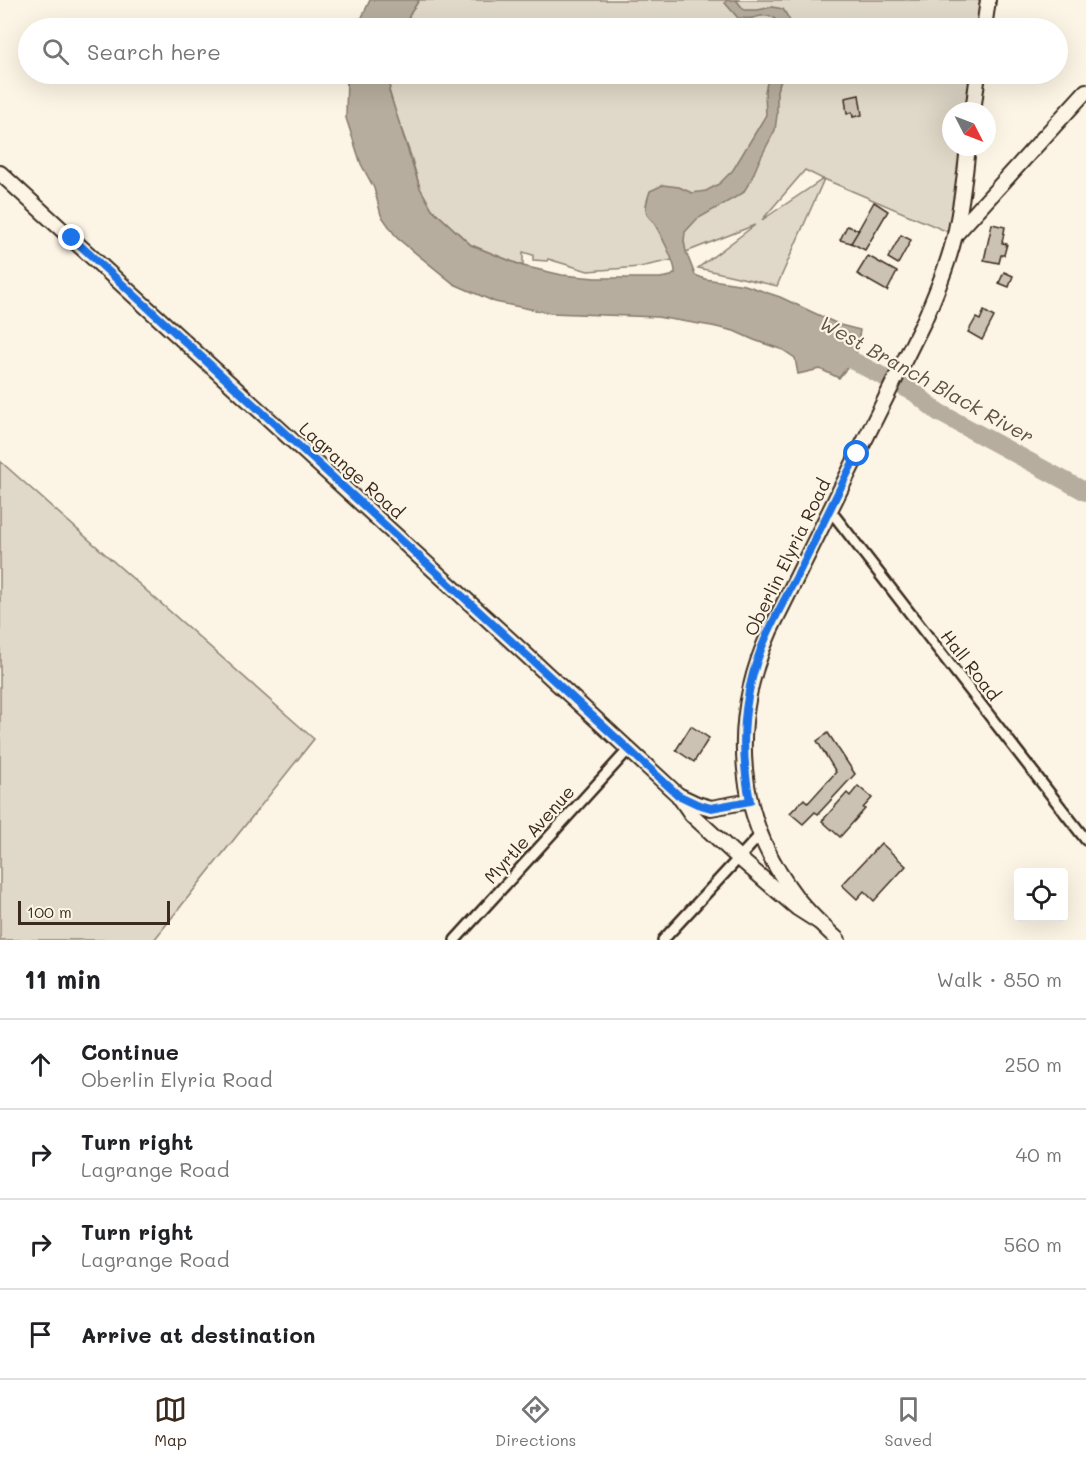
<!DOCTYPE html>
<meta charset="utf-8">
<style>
:root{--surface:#fff;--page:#f2f2f2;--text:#202124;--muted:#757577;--line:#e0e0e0;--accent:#3b2a1e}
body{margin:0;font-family:Mali,sans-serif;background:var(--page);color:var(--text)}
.controls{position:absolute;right:18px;bottom:18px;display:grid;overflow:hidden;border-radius:6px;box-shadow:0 6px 24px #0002}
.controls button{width:54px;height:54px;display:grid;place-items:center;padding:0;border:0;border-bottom:2px solid var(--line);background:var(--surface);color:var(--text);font:30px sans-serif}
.compass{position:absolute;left:942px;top:102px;width:54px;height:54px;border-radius:50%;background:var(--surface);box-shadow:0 6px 24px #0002;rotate:132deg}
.scale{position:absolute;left:18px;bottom:15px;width:152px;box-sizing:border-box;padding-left:6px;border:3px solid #3b2a1e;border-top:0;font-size:16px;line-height:21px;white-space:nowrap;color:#3b2a1e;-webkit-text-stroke:4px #fcf5e5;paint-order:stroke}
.stop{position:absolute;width:18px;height:18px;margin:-14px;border:4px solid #1a73e8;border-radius:50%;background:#fff}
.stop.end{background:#1a73e8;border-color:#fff;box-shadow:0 2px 6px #0008}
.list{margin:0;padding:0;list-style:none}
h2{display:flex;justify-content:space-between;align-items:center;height:78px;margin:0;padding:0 24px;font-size:26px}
h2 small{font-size:20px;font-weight:400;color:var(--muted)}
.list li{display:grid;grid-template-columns:39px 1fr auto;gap:18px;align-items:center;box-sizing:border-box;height:90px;padding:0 24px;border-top:2px solid var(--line)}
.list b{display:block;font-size:22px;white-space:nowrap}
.list p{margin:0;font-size:20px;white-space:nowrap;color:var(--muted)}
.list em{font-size:20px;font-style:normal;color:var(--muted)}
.icon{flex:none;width:33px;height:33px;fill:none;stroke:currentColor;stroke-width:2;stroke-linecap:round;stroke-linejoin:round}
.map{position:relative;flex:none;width:1086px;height:940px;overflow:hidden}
.search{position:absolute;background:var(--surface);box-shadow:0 6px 24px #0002;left:18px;right:18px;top:18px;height:66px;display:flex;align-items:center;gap:15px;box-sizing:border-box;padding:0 21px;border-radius:33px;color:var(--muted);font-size:22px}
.sheet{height:438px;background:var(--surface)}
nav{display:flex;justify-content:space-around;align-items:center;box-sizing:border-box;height:84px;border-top:2px solid var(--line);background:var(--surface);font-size:16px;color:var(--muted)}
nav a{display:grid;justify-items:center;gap:3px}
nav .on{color:var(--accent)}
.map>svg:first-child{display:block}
</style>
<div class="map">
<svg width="1086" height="940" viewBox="0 0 1086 940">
<rect width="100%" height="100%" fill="#fcf5e5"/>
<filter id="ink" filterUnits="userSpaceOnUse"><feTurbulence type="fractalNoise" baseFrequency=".0167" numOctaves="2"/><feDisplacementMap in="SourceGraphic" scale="12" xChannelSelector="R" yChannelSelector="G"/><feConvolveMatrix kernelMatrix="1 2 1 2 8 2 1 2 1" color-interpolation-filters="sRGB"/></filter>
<g filter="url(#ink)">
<g fill="#e0d8c8" stroke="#8e8173" stroke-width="1.5" fill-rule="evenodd">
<path d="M 419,0 L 988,0 L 984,28 L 404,28 L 410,14 Z"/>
<path d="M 393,74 L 978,74 L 973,111 L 951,111 L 951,147 L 968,147 L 955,235 L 824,179 L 777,286 L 698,268 L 755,225 L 686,252 L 672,260 L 640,267 L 588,271 L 548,259 L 547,261 L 533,260 L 533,255 L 523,252 L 523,266 L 471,245 L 432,209 L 420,188 L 411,156 L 395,111 L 389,90 ZM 805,170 L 823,179 L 762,220 Z"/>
<path d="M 0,461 L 314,739 L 154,940 L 0,940 Z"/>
</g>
<g fill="#b7ad9e" stroke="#85796b" stroke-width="1.5">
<path d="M 370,0 L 419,0 L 410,14 L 404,28 L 357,28 Z"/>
<path d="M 727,0 L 738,0 L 737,1 L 744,10 L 758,10 L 772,7 L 783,9 L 789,19 L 792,28 L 781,28 C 774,13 768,14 753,18 C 749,19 743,18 738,18 L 725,3 Z"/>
<path d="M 347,74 L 393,74 L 389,91 L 420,188 L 432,209 L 471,245 L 523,266 L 562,275 L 595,278 L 660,278 L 671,276 L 675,273 C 676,263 659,231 653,221 C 652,221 647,215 647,214 C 644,206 648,198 650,191 L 663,185 L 679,187 L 692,193 L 706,191 L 719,184 L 733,170 L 766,115 L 765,91 L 768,79 L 773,74 L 784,74 L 777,90 L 777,115 L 775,130 L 759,161 L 751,180 L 743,193 L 697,219 L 685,232 L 684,241 L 686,252 L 695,275 L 705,279 L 745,285 L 780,297 L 840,325 L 860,330 L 856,356 L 839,378 L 820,369 L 798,374 L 795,358 L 783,350 L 754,340 L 734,331 L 712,326 L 657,317 L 550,313 L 495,302 L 454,284 L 397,238 L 381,215 L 374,188 L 361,164 L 346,118 Z"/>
</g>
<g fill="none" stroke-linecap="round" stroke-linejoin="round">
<path stroke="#b7ad9e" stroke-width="18" d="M 832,350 L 915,393 L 938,412 L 1086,492"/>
</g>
<g fill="#ccc2b3" stroke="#3b2a1e" stroke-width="1.5">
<path d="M 859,95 L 862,115 L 853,117 L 852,112 L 847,114 L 845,98 Z"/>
<path d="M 874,202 L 888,211 L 865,250 L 851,243 Z"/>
<path d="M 992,224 L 1005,227 L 1002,243 L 1007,244 L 1004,255 L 1001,255 L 999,263 L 984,260 Z"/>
<path d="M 847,226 L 859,230 L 851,243 L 840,240 Z"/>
<path d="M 901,235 L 911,240 L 898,264 L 888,258 Z"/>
<path d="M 868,256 L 897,272 L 887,291 L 857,274 Z"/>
<path d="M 1004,272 L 1013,276 L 1009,287 L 999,283 Z"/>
<path d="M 984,311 L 994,317 L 982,340 L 968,332 L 976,318 L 980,320 Z"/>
<path d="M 691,726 L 709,738 L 694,762 L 676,750 Z"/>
<path d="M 828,733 L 855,774 L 818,814 L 815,812 L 803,824 L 790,813 L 804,799 L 808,803 L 836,772 L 817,741 Z"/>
<path d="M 858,786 L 872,798 L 863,808 L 865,809 L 840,837 L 822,821 L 847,793 L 850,796 Z"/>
<path d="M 881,843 L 906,866 L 874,901 L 864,891 L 857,899 L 842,885 Z"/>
</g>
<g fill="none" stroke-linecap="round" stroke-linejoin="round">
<g stroke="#3b2a1e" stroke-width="14">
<g id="street">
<path d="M 830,510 L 1086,840"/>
<path d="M 455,940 L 628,750"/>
<path d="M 663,940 L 761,834"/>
</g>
</g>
<g stroke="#3b2a1e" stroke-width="18">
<g id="secondary">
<path d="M 984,28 L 988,0"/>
<path d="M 973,111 L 978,74"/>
<path d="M 0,173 L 508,638 L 678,795 L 692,815 L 739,858 L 797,908 L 819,922"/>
<path d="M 956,234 L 1086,91"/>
<path d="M 680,796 L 697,804 L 711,808 L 750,801"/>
<path d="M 838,940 C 824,927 809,913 797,898 C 735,818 729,721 770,631 L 923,323 C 936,294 948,265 955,235 C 961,206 965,176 968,147"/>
</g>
</g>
<use href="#street" stroke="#fcf5e5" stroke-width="9"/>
<use href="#secondary" stroke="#fcf5e5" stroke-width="14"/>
</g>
</g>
<g fill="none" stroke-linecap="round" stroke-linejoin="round" filter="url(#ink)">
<path stroke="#1a73e8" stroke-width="8" d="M 72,238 L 508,638 L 678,795 L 697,804 L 711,808 L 750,801 C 740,750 742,701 760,652 C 770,625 785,599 798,574 C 818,534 837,494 857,454"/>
</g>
<g text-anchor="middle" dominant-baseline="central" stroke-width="4.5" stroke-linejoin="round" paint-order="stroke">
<g font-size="18" fill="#3b2a1e" stroke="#fcf5e5">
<text transform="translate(352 470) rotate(42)">Lagrange Road</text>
<text transform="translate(787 557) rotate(-64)">Oberlin Elyria Road</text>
<text transform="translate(971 665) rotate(52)">Hall Road</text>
<text transform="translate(529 834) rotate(-48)">Myrtle Avenue</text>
</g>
<g font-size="20" font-style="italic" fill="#605144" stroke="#fcf5e5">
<text transform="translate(927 379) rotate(29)">West Branch Black River</text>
</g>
</g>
</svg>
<div class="controls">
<button><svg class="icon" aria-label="locate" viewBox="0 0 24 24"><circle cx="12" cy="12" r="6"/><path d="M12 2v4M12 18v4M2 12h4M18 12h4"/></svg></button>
</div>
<svg class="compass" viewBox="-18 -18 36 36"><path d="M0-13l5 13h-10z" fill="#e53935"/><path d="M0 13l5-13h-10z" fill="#757577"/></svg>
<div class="scale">100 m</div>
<div class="stop" style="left:857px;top:454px"></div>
<div class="stop end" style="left:72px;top:238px"></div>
<div class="search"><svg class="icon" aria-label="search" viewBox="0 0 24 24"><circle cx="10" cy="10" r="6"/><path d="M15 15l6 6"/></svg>Search here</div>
</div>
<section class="sheet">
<h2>11 min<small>Walk · 850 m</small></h2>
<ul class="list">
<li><svg class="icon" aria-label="ahead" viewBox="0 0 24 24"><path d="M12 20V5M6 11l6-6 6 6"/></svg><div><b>Continue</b><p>Oberlin Elyria Road</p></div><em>250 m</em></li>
<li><svg class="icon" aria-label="right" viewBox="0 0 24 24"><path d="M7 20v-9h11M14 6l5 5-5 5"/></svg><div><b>Turn right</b><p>Lagrange Road</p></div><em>40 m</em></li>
<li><svg class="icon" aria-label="right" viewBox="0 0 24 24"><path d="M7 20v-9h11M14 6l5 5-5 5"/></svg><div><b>Turn right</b><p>Lagrange Road</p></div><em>560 m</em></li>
<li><svg class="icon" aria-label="arrive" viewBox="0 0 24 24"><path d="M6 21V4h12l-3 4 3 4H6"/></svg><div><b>Arrive at destination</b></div></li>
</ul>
</section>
<nav>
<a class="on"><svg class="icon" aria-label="map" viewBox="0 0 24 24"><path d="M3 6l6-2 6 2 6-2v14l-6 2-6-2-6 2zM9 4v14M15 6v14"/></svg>Map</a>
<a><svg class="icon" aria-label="directions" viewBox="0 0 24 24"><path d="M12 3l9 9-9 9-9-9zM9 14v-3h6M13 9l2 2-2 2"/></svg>Directions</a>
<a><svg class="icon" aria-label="saved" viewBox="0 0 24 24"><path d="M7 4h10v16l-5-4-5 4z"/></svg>Saved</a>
</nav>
